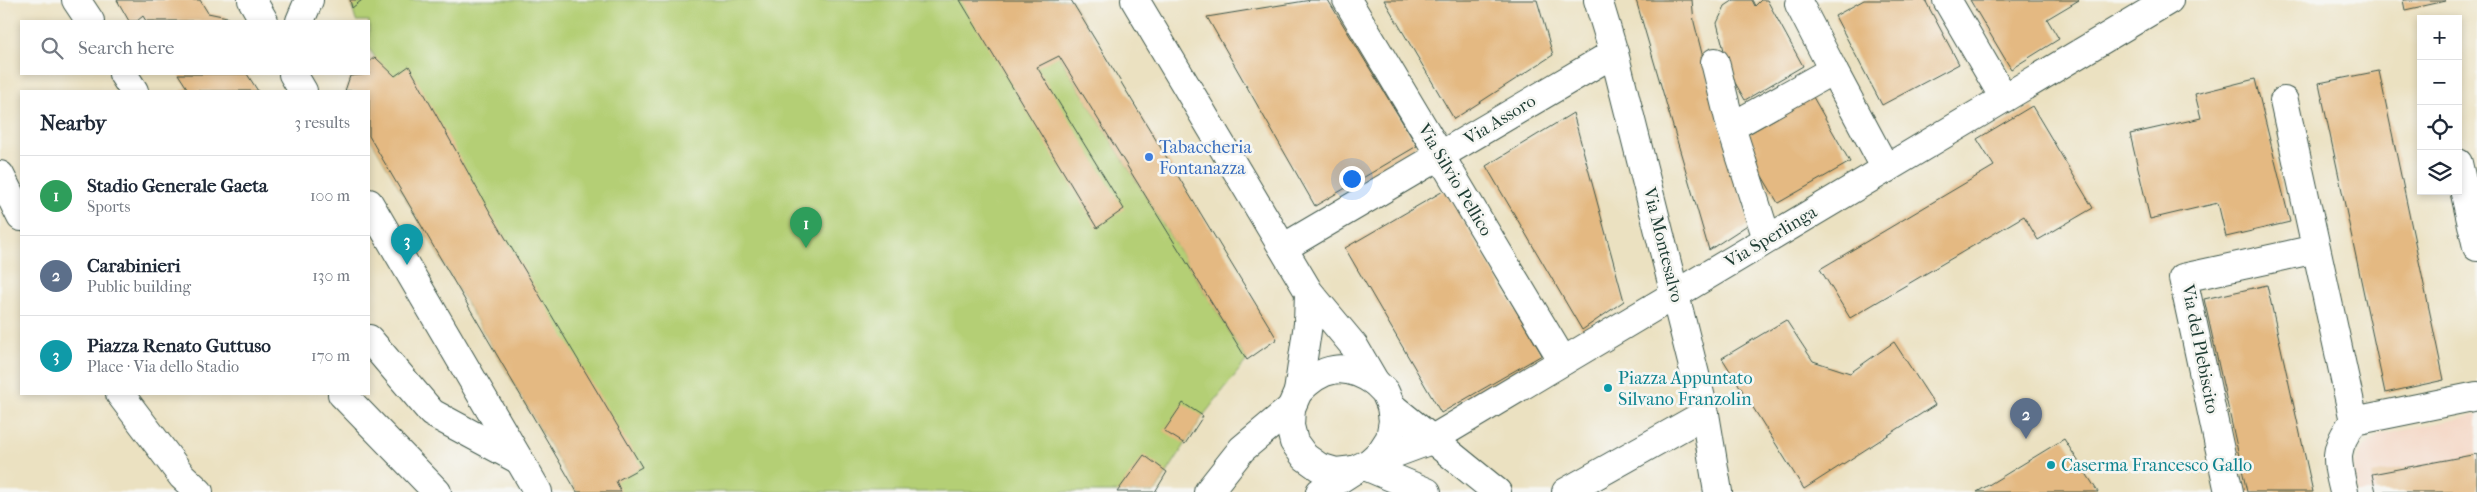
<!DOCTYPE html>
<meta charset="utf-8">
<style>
:root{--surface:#fff;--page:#f2f2f3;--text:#1f2937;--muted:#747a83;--line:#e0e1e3;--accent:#7c3aed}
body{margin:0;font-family:"IM FELL French Canon",serif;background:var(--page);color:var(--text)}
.controls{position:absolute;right:15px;top:15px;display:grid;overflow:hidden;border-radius:0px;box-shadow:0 2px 8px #0003}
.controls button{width:45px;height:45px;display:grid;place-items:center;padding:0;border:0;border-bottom:1px solid var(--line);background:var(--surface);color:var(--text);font:25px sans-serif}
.you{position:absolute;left:1351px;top:178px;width:18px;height:18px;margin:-12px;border:4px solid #fff;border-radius:50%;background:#1a73e8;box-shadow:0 0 0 8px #1a73e833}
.badge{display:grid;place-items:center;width:32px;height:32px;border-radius:50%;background:var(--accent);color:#fff;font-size:16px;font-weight:700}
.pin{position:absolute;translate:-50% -41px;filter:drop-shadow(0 1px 2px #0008)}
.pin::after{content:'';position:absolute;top:26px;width:18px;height:15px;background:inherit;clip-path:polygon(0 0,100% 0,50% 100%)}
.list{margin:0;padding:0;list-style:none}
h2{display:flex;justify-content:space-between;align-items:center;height:65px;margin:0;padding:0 20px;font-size:21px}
h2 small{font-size:16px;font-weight:400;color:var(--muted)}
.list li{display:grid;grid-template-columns:32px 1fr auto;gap:15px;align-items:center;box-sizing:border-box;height:80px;padding:0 20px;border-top:1px solid var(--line)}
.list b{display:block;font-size:19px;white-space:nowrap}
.list p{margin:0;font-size:16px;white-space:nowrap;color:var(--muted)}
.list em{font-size:16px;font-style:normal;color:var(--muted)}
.icon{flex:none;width:28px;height:28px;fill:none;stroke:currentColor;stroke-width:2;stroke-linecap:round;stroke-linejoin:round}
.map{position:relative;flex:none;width:2477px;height:492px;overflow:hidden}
.search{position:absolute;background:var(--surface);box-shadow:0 2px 8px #0003;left:20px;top:20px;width:350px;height:55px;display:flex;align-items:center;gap:12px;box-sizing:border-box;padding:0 18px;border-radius:0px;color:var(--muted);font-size:19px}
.panel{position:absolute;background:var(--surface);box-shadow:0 2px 8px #0003;left:20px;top:90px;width:350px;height:305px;border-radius:0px}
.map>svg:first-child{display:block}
</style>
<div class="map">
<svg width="2477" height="492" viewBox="0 0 2477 492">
<rect width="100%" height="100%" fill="#f6f6f2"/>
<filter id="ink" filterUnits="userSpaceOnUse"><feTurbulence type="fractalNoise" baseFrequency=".02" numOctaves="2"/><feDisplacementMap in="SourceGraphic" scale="10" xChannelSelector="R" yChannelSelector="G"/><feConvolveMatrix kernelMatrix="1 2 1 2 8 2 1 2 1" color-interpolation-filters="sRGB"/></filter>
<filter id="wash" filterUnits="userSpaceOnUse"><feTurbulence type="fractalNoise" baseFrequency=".0096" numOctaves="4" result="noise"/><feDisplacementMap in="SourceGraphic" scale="20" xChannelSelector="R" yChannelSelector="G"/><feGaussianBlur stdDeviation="1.12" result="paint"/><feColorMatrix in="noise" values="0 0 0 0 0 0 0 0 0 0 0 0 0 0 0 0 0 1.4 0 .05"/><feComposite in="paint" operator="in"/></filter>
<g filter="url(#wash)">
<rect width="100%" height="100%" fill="#ebe1c1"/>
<path fill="#f4d3c0" d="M 2477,415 L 2477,492 L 2357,492 L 2354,477 L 2355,463 L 2364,447 L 2380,435 Z"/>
<path fill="#b4cf75" stroke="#6a8654" d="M 350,0 L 1071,0 L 1093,37 L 1059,56 L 1247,360 L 1203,416 L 1155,492 L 577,492 L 369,136 L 369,91 L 345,91 L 353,74 L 369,74 L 369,62 L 375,57 L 369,49 L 369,21 L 356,21 Z"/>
<g id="blocks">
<g fill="#e4b982">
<path d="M 117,0 L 200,0 L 208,13 L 227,17 L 227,21 L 146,21 L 143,16 L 137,21 L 129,21 Z"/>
<path d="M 350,0 L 362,0 L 352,8 Z"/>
<path d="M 960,0 L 1071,0 L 1277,339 L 1247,360 L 1059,56 L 1037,67 L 1124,209 L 1097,228 Z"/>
<path d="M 1311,0 L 1328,0 L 1417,146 L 1315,206 L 1207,17 Z"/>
<path d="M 1384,0 L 1537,0 L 1553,55 L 1454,119 Z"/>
<path d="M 1636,0 L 1692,0 L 1694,22 L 1720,125 L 1749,224 L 1709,250 Z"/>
<path d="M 1734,0 L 1752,0 L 1755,6 L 1761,0 L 1767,0 L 1803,66 L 1745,100 L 1730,74 L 1717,23 L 1725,6 Z"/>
<path d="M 1864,0 L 1925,0 L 1959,64 L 1882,105 L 1835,16 Z"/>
<path d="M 1970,0 L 2079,0 L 2047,19 L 2059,39 L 2011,69 Z"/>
<path d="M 2403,0 L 2445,0 L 2446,1 L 2405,10 Z"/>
<path d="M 375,57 L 395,76 L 409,66 L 490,212 L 642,467 L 616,481 L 621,492 L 577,492 L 369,136 L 369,91 L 345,91 L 350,76 L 369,74 L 369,62 Z"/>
<path d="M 2379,71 L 2444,380 L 2385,393 L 2319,83 Z"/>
<path d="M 178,74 L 247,74 L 258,91 L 181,91 L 187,88 Z"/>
<path d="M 2255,79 L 2290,222 L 2226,237 L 2218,203 L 2150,219 L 2130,134 L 2201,118 L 2195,94 Z"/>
<path d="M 1813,97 L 1850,162 L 1778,203 L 1740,139 Z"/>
<path d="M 2032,106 L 2093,208 L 2038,240 L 2024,216 L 1850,318 L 1820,269 L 1994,166 L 1977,139 Z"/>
<path d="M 1573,113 L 1624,301 L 1582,330 L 1486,166 Z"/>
<path d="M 1445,190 L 1542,355 L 1441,413 L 1345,248 Z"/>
<path d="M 2267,285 L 2313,492 L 2247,492 L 2204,299 Z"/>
<path d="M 1786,320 L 1813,361 L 1850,373 L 1894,342 L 1935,405 L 1804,489 L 1722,358 Z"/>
<path d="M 1183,403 L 1203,416 L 1185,444 L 1164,431 Z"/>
<path d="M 2064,439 L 2098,492 L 1977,492 Z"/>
<path d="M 2477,454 L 2477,492 L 2376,492 L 2372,474 Z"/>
<path d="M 1144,455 L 1167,472 L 1155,492 L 1117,492 Z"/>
</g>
</g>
</g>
<g filter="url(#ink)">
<use href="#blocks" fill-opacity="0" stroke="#3e5649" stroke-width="1"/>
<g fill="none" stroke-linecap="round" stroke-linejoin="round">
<g stroke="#3e5649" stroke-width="30">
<g id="minor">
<path d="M 76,0 L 90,21"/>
<path d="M 252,0 L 264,21"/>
<path d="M 1135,0 L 1309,292 L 1354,346 L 1375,382 L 1385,392 L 1391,406 L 1393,421 L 1390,438 L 1381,452 L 1369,463 L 1354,470 L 1336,472 L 1319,467 L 1305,457 L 1294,442 L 1290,426 L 1291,408 L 1298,392 L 1308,324 L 1309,292"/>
<path d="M 1347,0 L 1563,361"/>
<path d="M 1598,0 L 1614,53 L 1705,414 L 1718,492"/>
<path d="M 1947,0 L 2004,98"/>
<path d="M 1799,4 L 1833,70"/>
<path d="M 300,21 L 309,0"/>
<path d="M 1715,62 L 1731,127"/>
<path d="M 123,74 L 134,91"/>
<path d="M 293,74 L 303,91"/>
<path d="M 2284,101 L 2354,421 L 2477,396"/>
<path d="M 2458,163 L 2477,247"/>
<path d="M 0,175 L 21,217"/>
<path d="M 369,203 L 538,492"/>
<path d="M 1767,239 L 1731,127 L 1833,70 L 1886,169"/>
<path d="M 1283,248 L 1614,53"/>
<path d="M 369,339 L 432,413 L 519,460"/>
<path d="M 1298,392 C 1322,366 1345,362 1375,382"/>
<path d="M 120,394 L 182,476 L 199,492"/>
<path d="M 342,394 L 437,492"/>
<path d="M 1391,406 L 1497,492"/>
<path d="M 1369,463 L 1431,440 L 2169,0"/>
<path d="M 1365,466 L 1427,492"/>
<path d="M 1208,492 L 1242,449 L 1291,408"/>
<path d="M 1320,492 L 1354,470"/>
<path d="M 1566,492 L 1705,414"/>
<path d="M 2229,492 L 2183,278 L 2316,249"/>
<path d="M 2344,492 C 2336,459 2333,449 2354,421"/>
</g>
</g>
<use href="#minor" stroke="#fff" stroke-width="28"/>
</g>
</g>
<circle fill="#3f7fe0" stroke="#f6f6f2" stroke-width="2" cx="1149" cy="157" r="5"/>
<g fill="#0f9aa8" stroke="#f6f6f2" stroke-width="2">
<circle cx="1608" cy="388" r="5"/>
<circle cx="2051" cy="465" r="5"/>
</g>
<g text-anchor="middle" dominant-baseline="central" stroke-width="5" stroke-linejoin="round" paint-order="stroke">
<g font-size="18" fill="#1f3d34" stroke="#f6f6f2">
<text transform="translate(1500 120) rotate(-31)">Via Assoro</text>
<text transform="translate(1455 180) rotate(59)">Via Silvio Pellico</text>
<text transform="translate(1771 237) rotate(-31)">Via Sperlinga</text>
<text transform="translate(1663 245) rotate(76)">Via Montesalvo</text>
<text transform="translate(2200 349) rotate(79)">Via del Plebiscito</text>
</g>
<g font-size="18" fill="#366cbe" stroke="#f6f6f2" text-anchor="start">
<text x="1159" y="147">Tabaccheria<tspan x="1159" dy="21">Fontanazza</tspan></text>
</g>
<g font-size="18" fill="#0d838f" stroke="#f6f6f2" text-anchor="start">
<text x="1618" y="378">Piazza Appuntato<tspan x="1618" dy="21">Silvano Franzolin</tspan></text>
<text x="2061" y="465">Caserma Francesco Gallo</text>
</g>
</g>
</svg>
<div class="controls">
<button>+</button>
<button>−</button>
<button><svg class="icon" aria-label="locate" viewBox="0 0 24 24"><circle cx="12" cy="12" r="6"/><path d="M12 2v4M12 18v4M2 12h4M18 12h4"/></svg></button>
<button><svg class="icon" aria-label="layers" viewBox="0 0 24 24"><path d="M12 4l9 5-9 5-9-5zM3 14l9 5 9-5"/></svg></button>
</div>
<div class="you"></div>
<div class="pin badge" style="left:806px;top:248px;background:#2e9e5b">1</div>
<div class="pin badge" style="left:2026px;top:439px;background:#5c6f8a">2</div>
<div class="pin badge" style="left:407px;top:265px;background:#0f9aa8">3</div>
<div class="search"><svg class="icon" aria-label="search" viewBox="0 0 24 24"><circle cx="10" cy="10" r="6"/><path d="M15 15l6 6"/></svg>Search here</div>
<section class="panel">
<h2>Nearby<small>3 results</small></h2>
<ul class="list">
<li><span class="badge" style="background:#2e9e5b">1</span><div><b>Stadio Generale Gaeta</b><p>Sports</p></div><em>100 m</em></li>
<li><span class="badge" style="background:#5c6f8a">2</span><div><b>Carabinieri</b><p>Public building</p></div><em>130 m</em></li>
<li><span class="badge" style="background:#0f9aa8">3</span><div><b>Piazza Renato Guttuso</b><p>Place · Via dello Stadio</p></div><em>170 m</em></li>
</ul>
</section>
</div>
